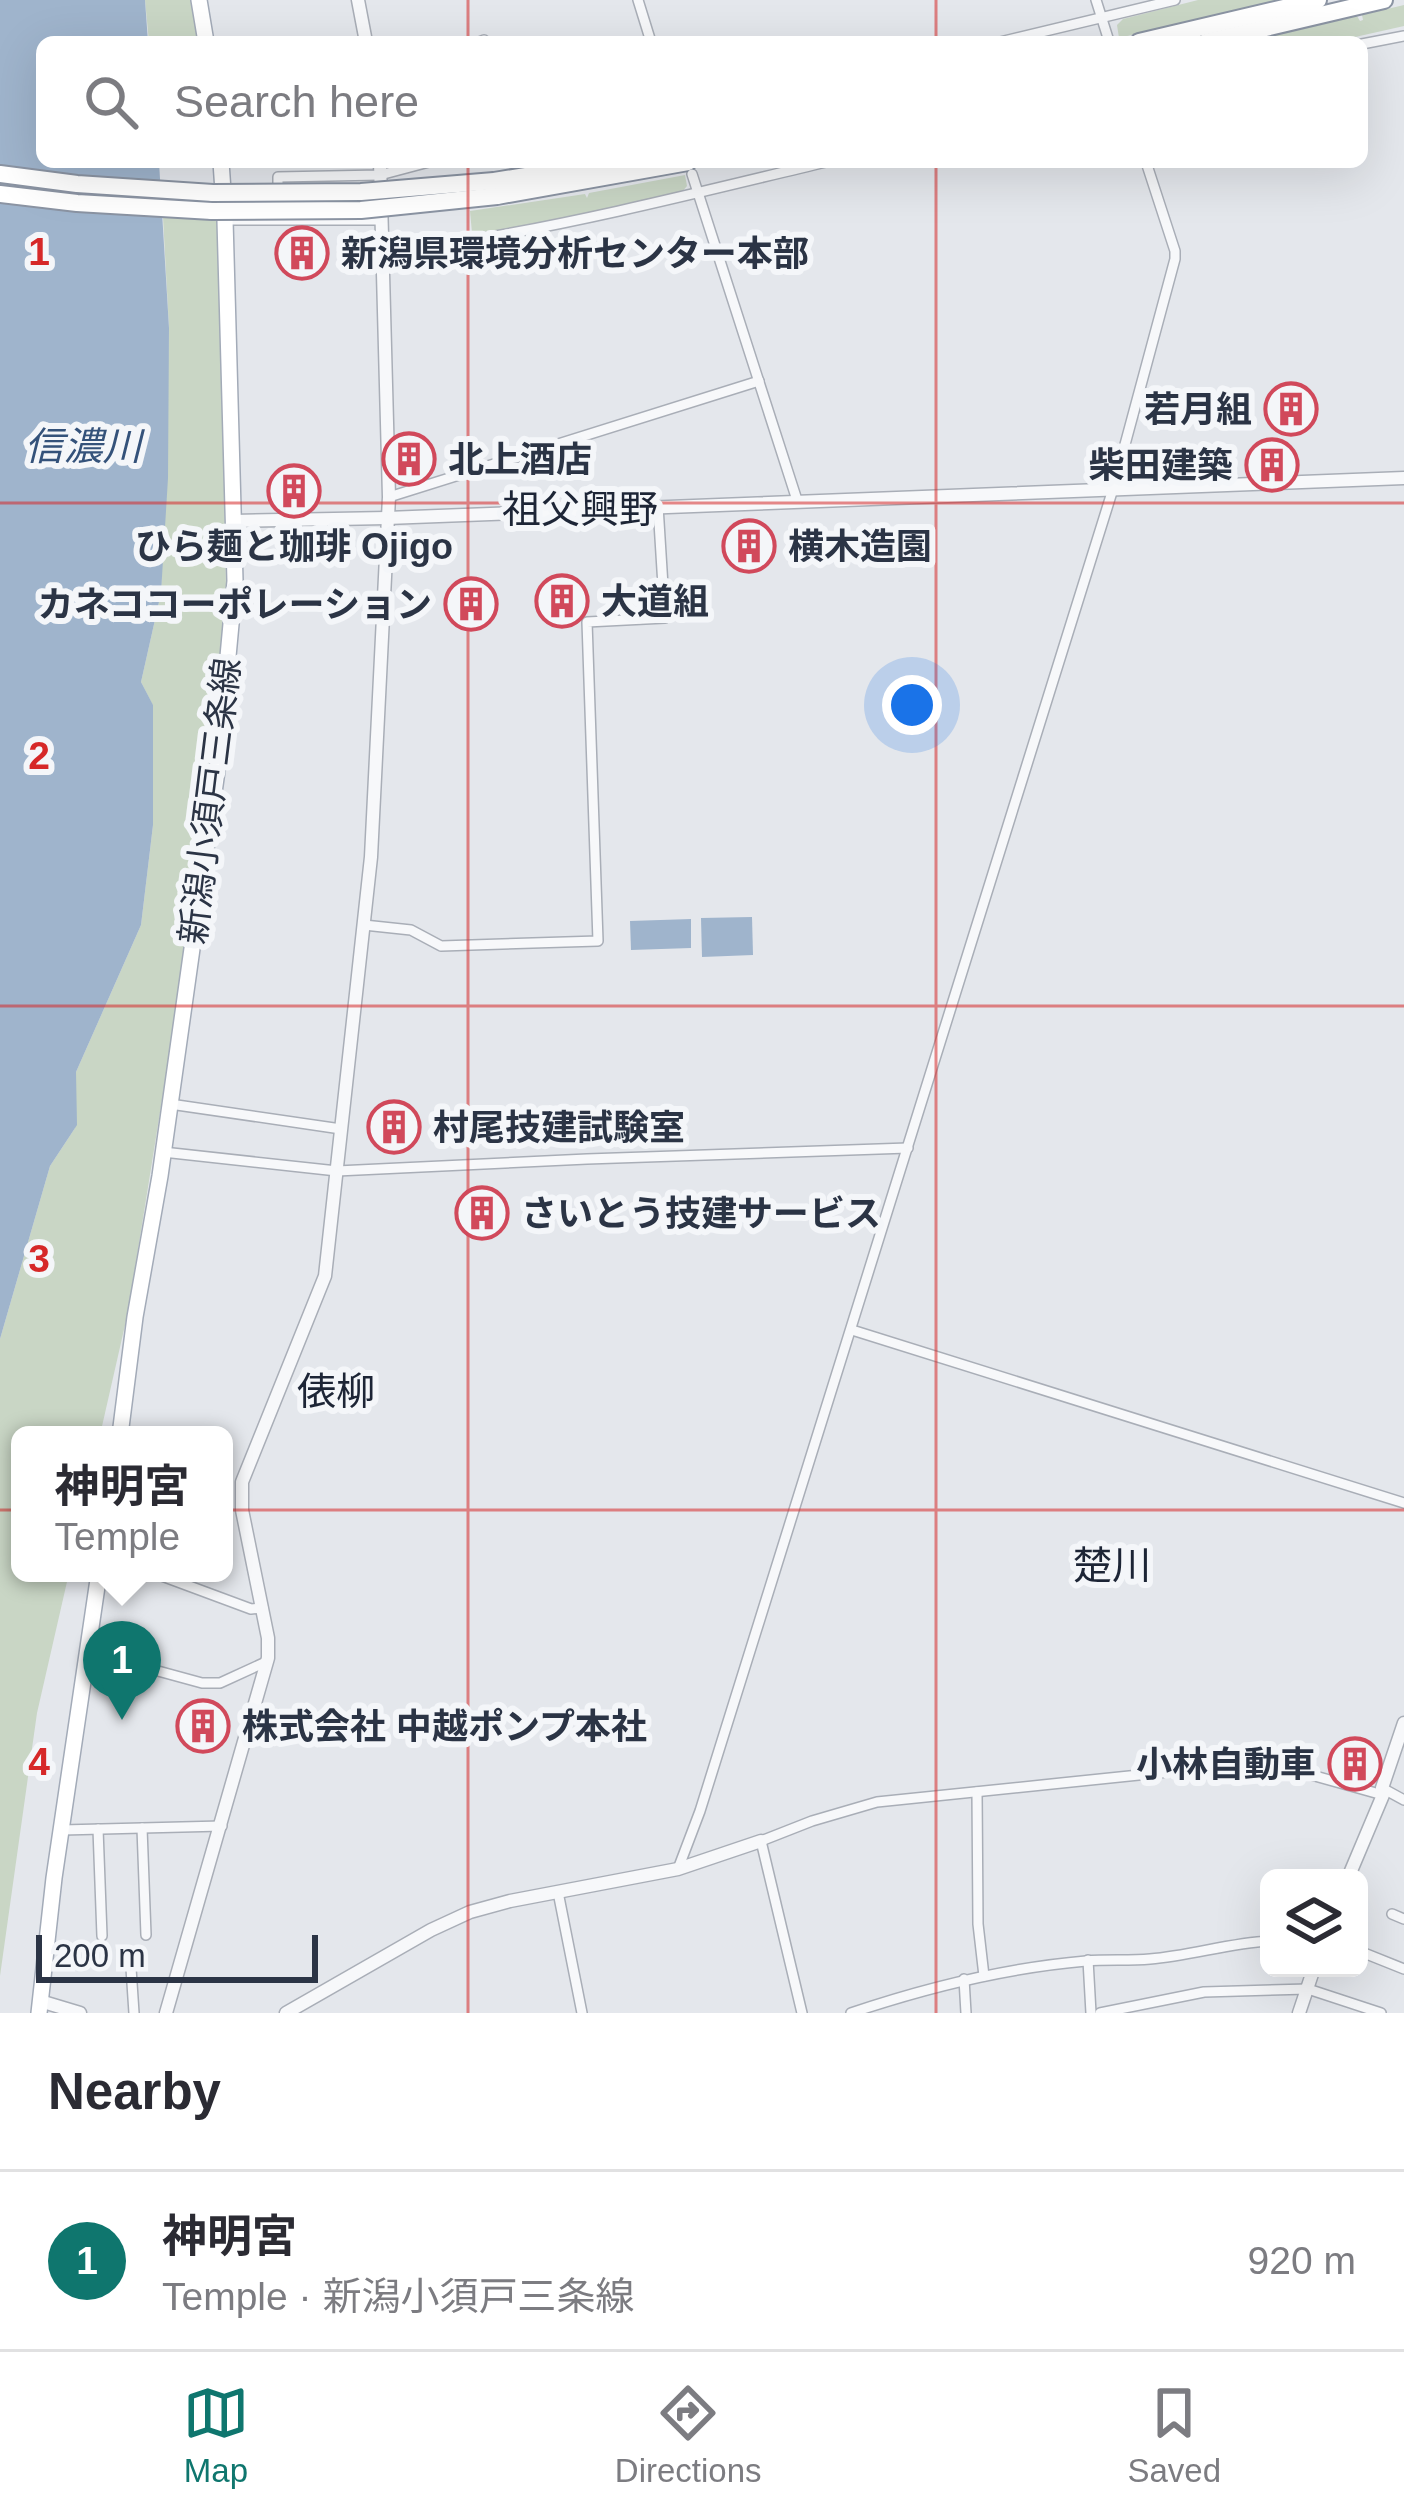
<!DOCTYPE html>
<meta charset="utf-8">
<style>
:root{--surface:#fff;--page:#f7f7f7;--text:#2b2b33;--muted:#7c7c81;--line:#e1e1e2;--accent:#0f766e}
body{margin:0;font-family:Arial,"Noto Sans JP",sans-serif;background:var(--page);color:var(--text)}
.controls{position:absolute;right:36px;bottom:36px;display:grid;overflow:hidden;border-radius:18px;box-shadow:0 12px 48px #0002}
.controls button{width:108px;height:108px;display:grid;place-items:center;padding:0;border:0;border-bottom:3px solid var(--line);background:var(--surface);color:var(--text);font:60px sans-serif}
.scale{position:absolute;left:36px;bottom:30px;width:282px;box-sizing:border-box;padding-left:12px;border:6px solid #2b3445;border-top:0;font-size:33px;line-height:42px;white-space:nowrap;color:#2b3445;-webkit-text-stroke:9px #f4f6f9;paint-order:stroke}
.you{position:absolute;left:912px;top:705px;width:42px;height:42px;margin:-30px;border:9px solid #fff;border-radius:50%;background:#1a73e8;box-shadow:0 0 0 18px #1a73e833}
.badge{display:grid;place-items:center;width:78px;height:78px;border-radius:50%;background:var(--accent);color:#fff;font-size:39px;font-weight:700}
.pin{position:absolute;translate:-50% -99px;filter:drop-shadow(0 3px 6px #0008)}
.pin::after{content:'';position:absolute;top:63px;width:42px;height:36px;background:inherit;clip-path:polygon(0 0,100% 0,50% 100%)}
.popup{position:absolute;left:11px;top:1426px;width:222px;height:156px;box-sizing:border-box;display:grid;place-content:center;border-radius:18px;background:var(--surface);filter:drop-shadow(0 3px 9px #0005);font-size:39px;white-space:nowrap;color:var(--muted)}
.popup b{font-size:45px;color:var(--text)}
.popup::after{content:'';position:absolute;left:50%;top:100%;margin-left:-24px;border:24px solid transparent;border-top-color:var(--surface)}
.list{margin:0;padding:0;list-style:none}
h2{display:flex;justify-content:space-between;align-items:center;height:156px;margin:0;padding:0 48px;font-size:51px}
h2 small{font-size:39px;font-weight:400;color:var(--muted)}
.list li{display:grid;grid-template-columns:78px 1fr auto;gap:36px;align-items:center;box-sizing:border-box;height:180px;padding:0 48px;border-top:3px solid var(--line)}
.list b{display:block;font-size:45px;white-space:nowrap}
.list p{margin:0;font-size:39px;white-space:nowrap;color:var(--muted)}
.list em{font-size:39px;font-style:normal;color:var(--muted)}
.icon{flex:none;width:66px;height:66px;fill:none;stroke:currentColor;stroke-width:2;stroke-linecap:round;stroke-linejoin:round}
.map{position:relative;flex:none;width:1404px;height:2013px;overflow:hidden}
.search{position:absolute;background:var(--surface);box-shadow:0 12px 48px #0002;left:36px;right:36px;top:36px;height:132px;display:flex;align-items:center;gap:30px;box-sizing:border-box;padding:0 42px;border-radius:18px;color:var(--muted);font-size:45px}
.sheet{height:336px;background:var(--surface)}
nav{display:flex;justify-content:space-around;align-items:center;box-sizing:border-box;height:168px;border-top:3px solid var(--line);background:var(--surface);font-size:33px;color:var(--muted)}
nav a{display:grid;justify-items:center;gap:6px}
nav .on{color:var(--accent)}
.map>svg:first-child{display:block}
</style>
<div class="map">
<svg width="1404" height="2013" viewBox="0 0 1404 2013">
<rect width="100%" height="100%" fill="#e4e7ec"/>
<g fill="#c9d6c5">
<path d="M 145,0 L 193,0 L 199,42 L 149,42 Z"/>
<path d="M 1198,0 L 1277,0 L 1119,38 L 1117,25 L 1123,19 Z"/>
<path d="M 1404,5 L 1404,26 L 1333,42 L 1246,42 L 1357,16 L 1360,21 L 1363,20 L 1362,15 Z"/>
<path d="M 685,175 L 687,186 L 681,193 L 501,231 L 472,233 L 470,211 L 585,194 L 587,198 L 589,193 Z"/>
<path d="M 163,217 L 219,219 L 226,585 L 221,661 L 182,975 L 128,1312 L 100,1435 L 20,1435 L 20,1573 L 69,1573 L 37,1713 L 0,1976 L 0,1339 L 50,1166 L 75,1128 L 76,1072 L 141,925 L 153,825 L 153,706 L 141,682 L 161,593 L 169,328 Z"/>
</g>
<g fill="#9fb4cc">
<path d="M 0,0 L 145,0 L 148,42 L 42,42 L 42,162 L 159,162 L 169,328 L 168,478 L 161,593 L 141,682 L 153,705 L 153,825 L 141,925 L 76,1072 L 77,1125 L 50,1166 L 0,1339 Z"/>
<path d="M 752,917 L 753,955 L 702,957 L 701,918 Z"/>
<path d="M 691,919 L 691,948 L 631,950 L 630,921 Z"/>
</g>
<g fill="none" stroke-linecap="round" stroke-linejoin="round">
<g stroke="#a9aeb7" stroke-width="12">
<g id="minor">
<path d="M 638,0 L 651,42"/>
<path d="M 1096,0 L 1108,38"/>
<path d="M 479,42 L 484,40"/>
<path d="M 1000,42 L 1175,0"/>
<path d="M 1362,44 L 1404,36"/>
<path d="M 692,174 L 797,500"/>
<path d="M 278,193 L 278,177 L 380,175 L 429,162"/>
<path d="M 225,220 L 382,220"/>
<path d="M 383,265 C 413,260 442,246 472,240 C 591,220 708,190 826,162"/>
<path d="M 389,497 L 759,381"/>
<path d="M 364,925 L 411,930 L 441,946 L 598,941 L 587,622 L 665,618 L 658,506"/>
<path d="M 170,1104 L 341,1129"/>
<path d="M 163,1152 L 337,1171 L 587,1159 L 908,1148"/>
<path d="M 852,1330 L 1404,1503"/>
<path d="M 154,1573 L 251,1609 L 263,1608"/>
<path d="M 146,1655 L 147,1668 L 202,1683 L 220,1683 L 268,1661"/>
<path d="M 1382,1788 L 1404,1800"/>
<path d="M 977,1792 L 978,1924 L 984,1976"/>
<path d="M 142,1828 L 146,1935"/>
<path d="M 98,1829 L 102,1936"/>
<path d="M 62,1830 L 222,1826"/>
<path d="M 678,1869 L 700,1811 L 1113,489 L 1175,259 L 1175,251 L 1146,162"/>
<path d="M 558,1892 L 582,2013"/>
<path d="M 1392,1914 L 1404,1919"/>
<path d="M 1359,1951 L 1404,1969"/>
<path d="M 130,1953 L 134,2013"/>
<path d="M 1088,1960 L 1091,2013"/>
<path d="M 964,1979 L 966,2013"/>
<path d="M 802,2013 L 761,1841 L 812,1821 L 877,1802 L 1265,1762 L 1383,1795"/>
<path d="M 851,2013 C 928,1987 1005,1968 1086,1961 C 1107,1959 1129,1961 1150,1959 C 1190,1956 1229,1943 1269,1941"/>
<path d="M 1100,2013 L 1204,1992 L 1308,1989 L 1381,2013"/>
</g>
</g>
<g stroke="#a9aeb7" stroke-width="15">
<g id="tertiary">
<path d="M 358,0 L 366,42"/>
<path d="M 234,521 L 387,518 L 1404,478"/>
<path d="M 1348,1878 L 1383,1795 L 1382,1788 L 1404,1723"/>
<path d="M 40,2001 L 80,2013"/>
<path d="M 166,2013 L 268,1658 L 268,1638 L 242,1510 L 242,1482 L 325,1276 L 371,857 L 389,497 L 380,162"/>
<path d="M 286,2013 L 431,1930 L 470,1912 L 510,1901 L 678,1869 L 761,1841"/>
<path d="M 1299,2013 L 1314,1968"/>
</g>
</g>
<g stroke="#a3abb8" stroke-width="18">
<g id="primary">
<path d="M 199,0 L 206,42"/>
<path d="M 120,1435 L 135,1317 L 160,1176 L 218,764 L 235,581 L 225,220 L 221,162"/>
<path d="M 39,2013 L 54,1878 L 99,1573"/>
</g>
</g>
<g stroke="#8b94a3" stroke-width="20">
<g id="motorway">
<path d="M 1139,42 L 1318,0"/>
<path d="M 1206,42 L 1384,0"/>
<path d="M 0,174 L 77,184 L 213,193"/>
<path d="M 494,181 L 612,162"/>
<path d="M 0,194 L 77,203 L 212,211"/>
<path d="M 497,196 L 688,162"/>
</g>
</g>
<use href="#minor" stroke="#f7f8fa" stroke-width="9"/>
<use href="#tertiary" stroke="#f7f8fa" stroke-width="12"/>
<use href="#primary" stroke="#fff" stroke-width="15"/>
<use href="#motorway" stroke="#fff" stroke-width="16"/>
<g stroke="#8b94a3" stroke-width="20" stroke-linecap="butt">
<g id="motorway-bridge">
<path d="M 213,193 L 361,192 L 494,181"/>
<path d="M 212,211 L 361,210 L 497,196"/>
</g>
</g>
<use href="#motorway-bridge" stroke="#fff" stroke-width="16"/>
</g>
<path fill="none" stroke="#d62828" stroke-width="3" stroke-opacity="0.55" d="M 468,0 L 468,42M 936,0 L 936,42M 468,162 L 468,2013M 936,162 L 936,2013M 0,503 L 1404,503M 0,1006 L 1404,1006M 0,1510 L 1404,1510"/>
<defs>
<g id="building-ring" transform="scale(2.7)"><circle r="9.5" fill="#f4f6f9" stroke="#d1495b" stroke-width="1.5"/><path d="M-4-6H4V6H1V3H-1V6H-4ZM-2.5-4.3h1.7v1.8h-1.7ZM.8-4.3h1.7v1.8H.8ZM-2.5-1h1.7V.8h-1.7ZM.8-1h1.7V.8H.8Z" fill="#d1495b"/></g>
</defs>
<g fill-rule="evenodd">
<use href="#building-ring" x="302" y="253"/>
<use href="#building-ring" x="1291" y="409"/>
<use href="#building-ring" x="409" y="459"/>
<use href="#building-ring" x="1272" y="465"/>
<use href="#building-ring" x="294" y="491"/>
<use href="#building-ring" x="749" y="546"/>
<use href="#building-ring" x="562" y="601"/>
<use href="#building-ring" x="471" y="604"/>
<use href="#building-ring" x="394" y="1127"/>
<use href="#building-ring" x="482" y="1213"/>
<use href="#building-ring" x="203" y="1726"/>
<use href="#building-ring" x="1355" y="1764"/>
</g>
<g text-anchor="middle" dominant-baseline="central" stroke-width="12" stroke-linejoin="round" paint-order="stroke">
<g font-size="36" font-weight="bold" fill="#2b3445" stroke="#f4f6f9" text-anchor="start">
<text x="341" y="253">新潟県環境分析センター本部</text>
<text x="1252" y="409" text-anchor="end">若月組</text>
<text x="448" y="459">北上酒店</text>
<text x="1233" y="465" text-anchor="end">柴田建築</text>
<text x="294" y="546" text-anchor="middle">ひら麺と珈琲 Ojigo</text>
<text x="788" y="546">横木造園</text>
<text x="601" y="601">大道組</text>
<text x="432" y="604" text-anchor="end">カネココーポレーション</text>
<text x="433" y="1127">村尾技建試験室</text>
<text x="521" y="1213">さいとう技建サービス</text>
<text x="242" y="1726">株式会社 中越ポンプ本社</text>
<text x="1316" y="1764" text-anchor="end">小林自動車</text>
</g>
<g font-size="36" fill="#2b3445" stroke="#f4f6f9">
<text transform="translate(210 801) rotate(-83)">新潟小須戸三条線</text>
</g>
<g font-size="39" font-style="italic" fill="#34527a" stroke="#f4f6f9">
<text x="83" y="446">信濃川</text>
</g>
<g font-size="39" fill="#1d2536" stroke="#f4f6f9">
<text x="580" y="509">祖父興野</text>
<text x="336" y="1391">俵柳</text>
<text x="1112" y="1565">楚川</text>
</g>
</g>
<g font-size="39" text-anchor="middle" font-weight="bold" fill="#d62828" stroke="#f4f6f9" stroke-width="12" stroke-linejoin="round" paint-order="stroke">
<text x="39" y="265">1</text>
<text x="39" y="769">2</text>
<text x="39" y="1272">3</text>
<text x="39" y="1775">4</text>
</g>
</svg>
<div class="controls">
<button><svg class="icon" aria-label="layers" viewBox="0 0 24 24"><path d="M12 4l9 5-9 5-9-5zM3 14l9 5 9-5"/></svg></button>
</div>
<div class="scale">200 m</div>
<div class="you"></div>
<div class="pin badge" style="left:122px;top:1720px">1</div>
<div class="popup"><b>神明宮</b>Temple</div>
<div class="search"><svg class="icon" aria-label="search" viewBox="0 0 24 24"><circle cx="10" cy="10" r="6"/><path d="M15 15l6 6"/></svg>Search here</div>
</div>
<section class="sheet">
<h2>Nearby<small></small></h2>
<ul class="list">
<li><span class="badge">1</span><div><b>神明宮</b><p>Temple · 新潟小須戸三条線</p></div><em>920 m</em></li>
</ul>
</section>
<nav>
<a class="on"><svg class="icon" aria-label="map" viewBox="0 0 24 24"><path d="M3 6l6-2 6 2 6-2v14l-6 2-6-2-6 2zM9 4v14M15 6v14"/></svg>Map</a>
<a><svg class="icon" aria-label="directions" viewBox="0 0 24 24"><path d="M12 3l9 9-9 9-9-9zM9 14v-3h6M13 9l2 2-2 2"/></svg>Directions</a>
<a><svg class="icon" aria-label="saved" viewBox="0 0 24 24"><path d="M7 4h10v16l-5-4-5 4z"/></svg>Saved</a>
</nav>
